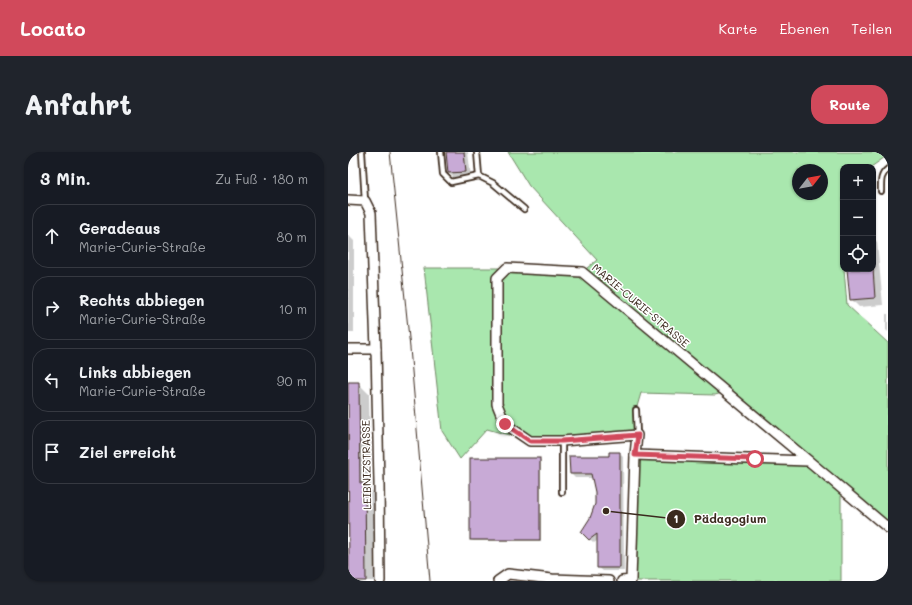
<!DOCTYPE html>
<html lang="de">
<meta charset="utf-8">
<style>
:root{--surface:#171b24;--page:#20242c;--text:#f1f3f6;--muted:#9ea1a6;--line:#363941;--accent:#d1495b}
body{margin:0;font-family:Mali,sans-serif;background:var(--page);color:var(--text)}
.controls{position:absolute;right:12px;top:12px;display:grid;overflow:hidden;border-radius:8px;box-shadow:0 1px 3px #0004}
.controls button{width:36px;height:36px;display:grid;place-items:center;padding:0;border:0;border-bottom:1px solid var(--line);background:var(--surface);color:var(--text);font:20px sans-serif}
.compass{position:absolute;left:444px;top:12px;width:36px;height:36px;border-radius:50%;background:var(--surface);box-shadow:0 1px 3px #0004;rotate:59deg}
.stop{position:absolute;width:12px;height:12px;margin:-9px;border:3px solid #d1495b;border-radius:50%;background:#fff}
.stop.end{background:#d1495b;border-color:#fff;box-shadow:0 1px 4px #0008}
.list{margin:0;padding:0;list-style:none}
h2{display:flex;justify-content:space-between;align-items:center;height:52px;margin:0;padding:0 16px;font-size:17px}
h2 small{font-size:13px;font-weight:400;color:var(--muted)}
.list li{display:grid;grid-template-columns:26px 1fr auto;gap:12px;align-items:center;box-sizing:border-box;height:64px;margin:0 8px 8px;padding:0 8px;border:1px solid var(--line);border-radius:16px}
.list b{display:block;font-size:15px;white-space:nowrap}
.list p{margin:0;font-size:13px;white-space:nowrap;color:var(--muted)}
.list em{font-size:13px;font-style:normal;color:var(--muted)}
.icon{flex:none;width:22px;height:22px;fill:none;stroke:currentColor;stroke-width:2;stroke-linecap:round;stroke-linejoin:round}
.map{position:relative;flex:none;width:540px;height:429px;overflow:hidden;border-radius:16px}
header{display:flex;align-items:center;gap:24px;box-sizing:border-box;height:56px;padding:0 20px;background:var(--accent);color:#fff}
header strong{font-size:19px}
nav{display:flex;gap:22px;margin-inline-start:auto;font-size:14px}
.intro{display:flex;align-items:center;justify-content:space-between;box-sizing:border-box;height:96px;padding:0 24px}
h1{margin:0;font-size:28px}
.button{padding:10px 18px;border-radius:16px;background:var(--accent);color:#fff;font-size:14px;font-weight:700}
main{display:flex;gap:24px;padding:0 24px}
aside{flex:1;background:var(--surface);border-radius:16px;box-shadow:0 1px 3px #0004}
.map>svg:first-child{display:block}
</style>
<header>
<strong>Locato</strong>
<nav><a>Karte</a><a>Ebenen</a><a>Teilen</a></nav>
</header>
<div class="intro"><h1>Anfahrt</h1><a class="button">Route</a></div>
<main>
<aside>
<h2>3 Min.<small>Zu Fuß · 180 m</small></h2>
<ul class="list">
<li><svg class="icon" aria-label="ahead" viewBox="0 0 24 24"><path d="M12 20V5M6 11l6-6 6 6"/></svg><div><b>Geradeaus</b><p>Marie-Curie-Straße</p></div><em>80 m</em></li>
<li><svg class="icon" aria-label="right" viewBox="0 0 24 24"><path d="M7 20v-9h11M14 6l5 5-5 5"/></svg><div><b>Rechts abbiegen</b><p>Marie-Curie-Straße</p></div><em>10 m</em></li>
<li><svg class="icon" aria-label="left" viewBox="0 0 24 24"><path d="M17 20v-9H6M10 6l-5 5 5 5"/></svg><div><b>Links abbiegen</b><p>Marie-Curie-Straße</p></div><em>90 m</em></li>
<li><svg class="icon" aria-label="arrive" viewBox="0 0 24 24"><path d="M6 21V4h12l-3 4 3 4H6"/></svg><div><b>Ziel erreicht</b></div></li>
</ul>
</aside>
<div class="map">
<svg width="540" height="429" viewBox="0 0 540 429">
<rect width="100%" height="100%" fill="#fff"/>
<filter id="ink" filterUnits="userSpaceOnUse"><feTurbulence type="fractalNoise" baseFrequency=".025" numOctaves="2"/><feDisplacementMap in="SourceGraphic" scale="8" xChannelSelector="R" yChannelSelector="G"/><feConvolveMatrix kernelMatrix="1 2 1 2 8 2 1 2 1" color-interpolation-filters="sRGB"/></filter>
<g filter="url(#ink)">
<path fill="#a9e7ae" stroke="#728866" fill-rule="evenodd" d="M 160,0 L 540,0 L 540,3 L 523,15 L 495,15 L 495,79 L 493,81 L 499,153 L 540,191 L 540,376 L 493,337 L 493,429 L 284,429 L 287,303 L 459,309 L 378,240 L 367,243 L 293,241 L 288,258 L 289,283 L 182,289 L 139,277 L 112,307 L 94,279 L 76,116 L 159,116 L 234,120 L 249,108 L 181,34 ZM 450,18 L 474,18 L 474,42 L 450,42 Z"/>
<g fill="#0003">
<path d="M 99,0 L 120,0 L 123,26 L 107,27 L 101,21 Z"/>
<path d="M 0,83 L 6,89 L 6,180 L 0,180 Z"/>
<path d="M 525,86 L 529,90 L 535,153 L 511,155 L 503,147 L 500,117 L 525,117 Z"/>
<path d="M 538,162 L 540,162 L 540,180 L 538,178 Z"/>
<path d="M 0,231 L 10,231 L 21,242 L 23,338 L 28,343 L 28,429 L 0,429 L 0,423 L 2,423 L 1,330 L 0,329 Z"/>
<path d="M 271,301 L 275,305 L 276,419 L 255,419 L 250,415 L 250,388 L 246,391 L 234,379 L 243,367 L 248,352 L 248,340 L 244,326 L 227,326 L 223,322 Z"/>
<path d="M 191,307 L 193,308 L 193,389 L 125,389 L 123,388 Z"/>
</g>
<g fill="#c8aad6" stroke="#3b2a1e">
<path d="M 98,0 L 116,0 L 118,20 L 100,21 Z"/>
<path d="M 499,117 L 525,117 L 527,146 L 502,148 Z"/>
<path d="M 0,230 L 11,230 L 12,331 L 17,331 L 18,429 L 1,429 Z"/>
<path d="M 261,300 L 272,300 L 272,416 L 249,416 L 249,382 L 241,388 L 233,380 L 242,366 L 247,352 L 247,340 L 243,322 L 222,322 L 221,304 L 261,304 Z"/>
<rect x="122" y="306" width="70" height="82"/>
</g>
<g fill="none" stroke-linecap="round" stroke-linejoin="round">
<g stroke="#3b2a1e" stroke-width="8">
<g id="service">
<path d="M 14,0 L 17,49"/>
<path d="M 93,0 L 95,22 L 103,30 L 131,24"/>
<path d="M 129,0 L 131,24 L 145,31 L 176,57"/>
<path d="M 533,39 C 533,30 532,23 540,17"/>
<path d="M 288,258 L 289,283"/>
<path d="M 214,340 L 214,289"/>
</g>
</g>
<g stroke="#3b2a1e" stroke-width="12">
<g id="minor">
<path d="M 0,48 L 17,49 L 23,61 L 28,197 L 0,197"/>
<path d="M 28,197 L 31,331 L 32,429"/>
<path d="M 460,309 L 287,303 L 289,283 L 214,289 L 182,289 L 157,272 L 149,252 L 149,126 L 159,116 L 234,120 L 480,325 L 540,376"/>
<path d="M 150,429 L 160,422 L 204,427 L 261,429"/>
<path d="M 274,429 L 283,428 L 287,303"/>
</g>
</g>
<use href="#service" stroke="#fff" stroke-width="4.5"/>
<use href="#minor" stroke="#fff" stroke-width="9"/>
<path stroke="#3b2a1e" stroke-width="1" d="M 42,0 L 62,196 L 82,429"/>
</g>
</g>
<g fill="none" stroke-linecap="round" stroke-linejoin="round" filter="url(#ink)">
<path stroke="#d1495b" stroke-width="5" d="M 157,272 L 182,289 L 214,289 L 290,283 L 287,303 L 407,307"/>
</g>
<g text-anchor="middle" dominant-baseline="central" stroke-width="3" stroke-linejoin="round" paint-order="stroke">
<g font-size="11" fill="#3b2a1e" stroke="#fff">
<text transform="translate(293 153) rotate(40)">MARIE-CURIE-STRASSE</text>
<text transform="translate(18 313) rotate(-91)">LEIBNIZSTRASSE</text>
</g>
</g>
<path fill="none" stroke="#3b2a1e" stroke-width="1.5" d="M258 359L328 367"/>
<g fill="#3b2a1e" stroke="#fff" stroke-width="1.5">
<circle cx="258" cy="359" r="4"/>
<circle cx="328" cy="367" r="10"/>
</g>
<g font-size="12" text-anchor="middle" font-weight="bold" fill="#fff">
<text x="328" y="371">1</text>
</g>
<g font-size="12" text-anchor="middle" font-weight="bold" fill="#3b2a1e" stroke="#fff" stroke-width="3" stroke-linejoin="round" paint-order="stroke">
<text x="382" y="371">Pädagogium</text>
</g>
</svg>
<div class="controls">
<button>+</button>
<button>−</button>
<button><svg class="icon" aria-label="locate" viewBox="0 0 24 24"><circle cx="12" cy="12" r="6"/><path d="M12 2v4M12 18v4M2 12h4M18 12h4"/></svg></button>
</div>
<svg class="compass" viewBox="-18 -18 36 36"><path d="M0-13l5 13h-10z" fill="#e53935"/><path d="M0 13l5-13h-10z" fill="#9ea1a6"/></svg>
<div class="stop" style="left:407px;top:307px"></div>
<div class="stop end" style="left:157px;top:272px"></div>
</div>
</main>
